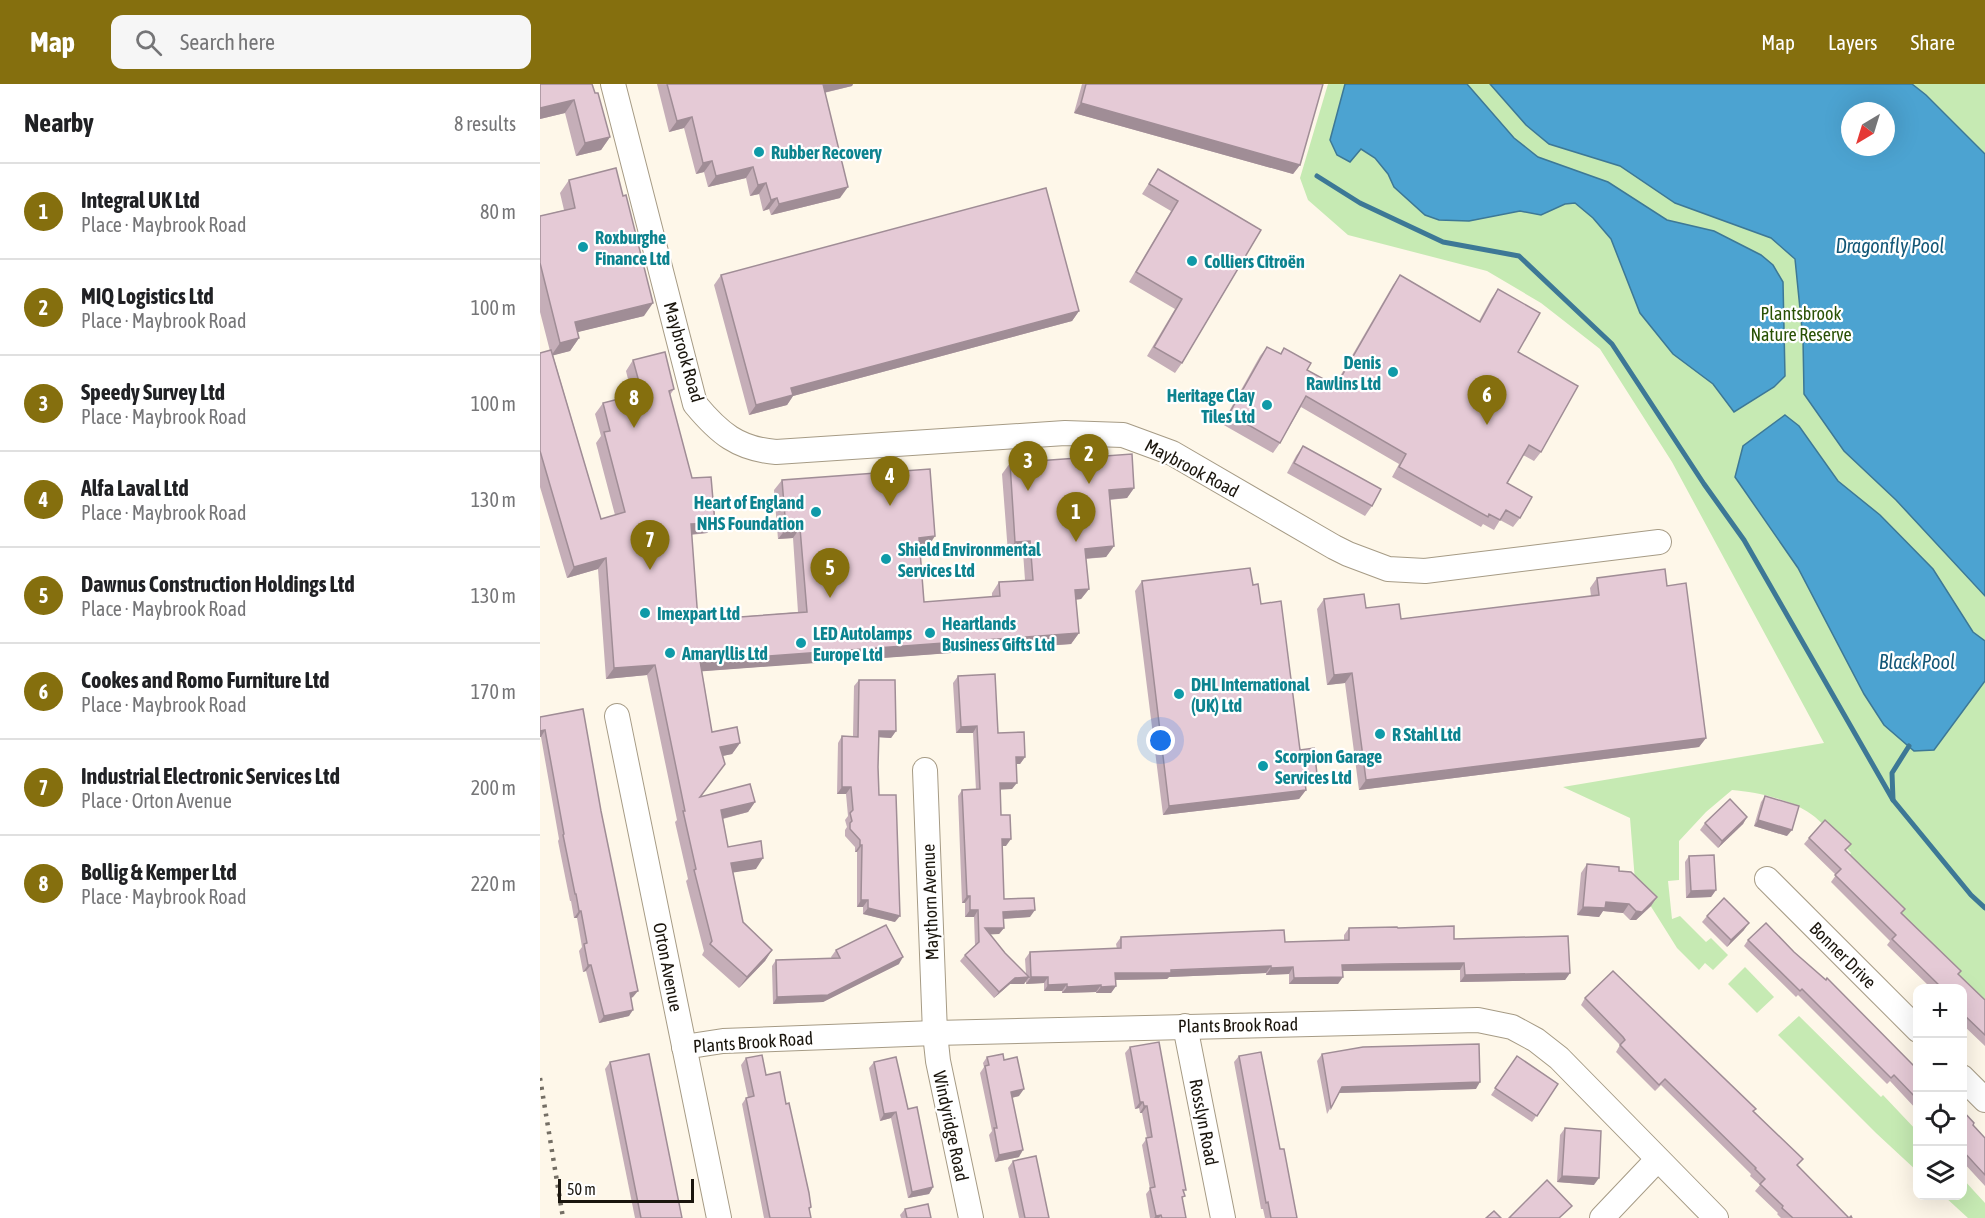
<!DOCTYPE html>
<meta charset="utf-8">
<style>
:root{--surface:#fff;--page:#f6f6f6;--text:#202124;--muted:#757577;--line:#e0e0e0;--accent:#856f0e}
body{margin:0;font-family:"Asap Condensed",sans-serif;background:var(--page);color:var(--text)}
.controls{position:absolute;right:18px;bottom:18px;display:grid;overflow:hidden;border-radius:12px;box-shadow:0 6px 24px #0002}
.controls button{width:54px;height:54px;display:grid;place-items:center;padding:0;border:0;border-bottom:2px solid var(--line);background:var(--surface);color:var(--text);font:30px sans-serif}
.compass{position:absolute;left:1301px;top:18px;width:54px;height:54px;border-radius:50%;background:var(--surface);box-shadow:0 6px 24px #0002;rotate:218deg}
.scale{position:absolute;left:18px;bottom:15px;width:136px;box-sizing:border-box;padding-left:6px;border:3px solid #1a150d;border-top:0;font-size:16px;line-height:21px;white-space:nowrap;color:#1a150d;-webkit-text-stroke:4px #fff;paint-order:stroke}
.you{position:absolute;left:621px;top:657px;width:21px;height:21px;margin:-15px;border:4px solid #fff;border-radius:50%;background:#1a73e8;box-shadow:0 0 0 9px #1a73e833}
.badge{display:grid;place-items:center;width:39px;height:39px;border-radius:50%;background:var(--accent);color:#fff;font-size:20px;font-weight:700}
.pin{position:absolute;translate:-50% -50px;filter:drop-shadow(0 2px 3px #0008)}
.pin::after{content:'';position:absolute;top:32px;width:21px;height:18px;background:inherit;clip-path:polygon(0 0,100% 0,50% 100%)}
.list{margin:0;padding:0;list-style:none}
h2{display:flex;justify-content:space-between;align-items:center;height:78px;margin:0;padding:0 24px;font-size:26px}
h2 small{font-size:20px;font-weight:400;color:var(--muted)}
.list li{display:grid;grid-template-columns:39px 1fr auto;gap:18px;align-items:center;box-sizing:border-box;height:96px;padding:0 24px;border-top:2px solid var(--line)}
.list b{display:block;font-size:22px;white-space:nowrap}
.list p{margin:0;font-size:20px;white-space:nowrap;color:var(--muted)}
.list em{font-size:20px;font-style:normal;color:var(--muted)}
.icon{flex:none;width:33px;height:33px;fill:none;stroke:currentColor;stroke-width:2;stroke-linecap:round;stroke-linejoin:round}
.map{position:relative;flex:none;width:1445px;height:1134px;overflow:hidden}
header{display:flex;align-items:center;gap:36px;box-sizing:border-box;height:84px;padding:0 30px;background:var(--accent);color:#fff}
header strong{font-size:28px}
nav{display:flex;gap:33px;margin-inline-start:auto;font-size:21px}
.search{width:420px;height:54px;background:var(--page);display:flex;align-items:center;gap:15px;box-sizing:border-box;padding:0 21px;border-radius:12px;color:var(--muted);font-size:22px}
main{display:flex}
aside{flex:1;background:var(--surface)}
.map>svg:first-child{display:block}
</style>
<header>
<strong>Map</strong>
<div class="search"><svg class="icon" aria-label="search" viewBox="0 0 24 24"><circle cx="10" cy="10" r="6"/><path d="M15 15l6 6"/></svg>Search here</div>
<nav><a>Map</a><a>Layers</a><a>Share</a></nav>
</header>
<main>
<aside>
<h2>Nearby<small>8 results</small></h2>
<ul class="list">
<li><span class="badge">1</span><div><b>Integral UK Ltd</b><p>Place · Maybrook Road</p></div><em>80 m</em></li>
<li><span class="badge">2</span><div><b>MIQ Logistics Ltd</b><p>Place · Maybrook Road</p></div><em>100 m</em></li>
<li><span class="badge">3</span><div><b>Speedy Survey Ltd</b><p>Place · Maybrook Road</p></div><em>100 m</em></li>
<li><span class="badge">4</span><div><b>Alfa Laval Ltd</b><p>Place · Maybrook Road</p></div><em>130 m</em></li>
<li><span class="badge">5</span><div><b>Dawnus Construction Holdings Ltd</b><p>Place · Maybrook Road</p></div><em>130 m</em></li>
<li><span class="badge">6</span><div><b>Cookes and Romo Furniture Ltd</b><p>Place · Maybrook Road</p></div><em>170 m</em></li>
<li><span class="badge">7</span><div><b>Industrial Electronic Services Ltd</b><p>Place · Orton Avenue</p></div><em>200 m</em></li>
<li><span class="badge">8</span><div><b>Bollig &amp; Kemper Ltd</b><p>Place · Maybrook Road</p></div><em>220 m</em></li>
</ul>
</aside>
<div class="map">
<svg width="1445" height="1134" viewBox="0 0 1445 1134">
<rect width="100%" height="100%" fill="#fef7e9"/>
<g fill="#c6eab3" fill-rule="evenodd">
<path d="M 788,0 L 1445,0 L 1445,921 L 1365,833 L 1307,774 L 1311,769 C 1299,757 1288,744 1275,733 C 1255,716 1217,708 1192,706 L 1166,728 L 1139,757 L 1139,796 L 1128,797 L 1132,835 L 1140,832 L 1166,858 L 1171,854 L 1188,871 L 1173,886 L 1165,879 L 1159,886 L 1137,864 L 1095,797 L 1090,734 L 1023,703 L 1284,659 L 1132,378 L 1060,265 L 1001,219 L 947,187 L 808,151 L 768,116 L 760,94 ZM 1310,27 L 1346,27 L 1346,63 L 1310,63 Z"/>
<path d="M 1205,883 L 1234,913 L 1217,929 L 1188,900 Z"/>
<path d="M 1259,932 L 1341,1013 L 1343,1011 L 1377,1047 L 1377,1087 L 1336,1049 L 1238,951 Z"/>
<path d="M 1423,1095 L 1445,1119 L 1445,1134 L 1428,1134 L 1404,1112 L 1422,1112 Z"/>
</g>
<g fill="#4ca3d1" stroke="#3d7896" stroke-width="1.5" fill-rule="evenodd">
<path d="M 805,0 L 927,0 L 974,54 L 998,73 L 1068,98 L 1127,136 L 1174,147 L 1221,171 L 1233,181 L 1243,198 L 1245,292 L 1234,303 L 1194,328 L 1173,300 L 1133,270 L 1100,229 L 1071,155 L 1053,134 L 1035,119 L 1025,120 L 1001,131 L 980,127 L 929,137 L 899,136 L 885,131 L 854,103 L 848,90 L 835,74 L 821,65 L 810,78 L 797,71 L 790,56 Z"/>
<path d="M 950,0 L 1372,0 L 1386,11 L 1445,70 L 1445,512 L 1356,416 L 1304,367 L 1264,310 L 1263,255 L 1255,175 L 1231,154 L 1135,119 L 1080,82 L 1009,60 L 986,41 ZM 1310,27 L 1346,27 L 1346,63 L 1310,63 Z"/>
<path d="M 1245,331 L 1259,342 L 1298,397 L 1340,431 L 1393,485 L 1433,548 L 1445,557 L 1445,597 L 1394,666 L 1374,667 L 1344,641 L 1324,610 L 1258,484 L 1195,393 L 1203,362 Z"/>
</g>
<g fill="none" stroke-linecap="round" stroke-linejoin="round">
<g stroke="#3d7896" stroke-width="5">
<path d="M 777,92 L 820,119 L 903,158 L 979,172 L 1072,260 L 1164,400 L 1204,456 L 1353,716"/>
<path d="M 1369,662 L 1352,689 L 1353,716 L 1431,811 L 1445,824"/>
</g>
<g stroke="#a69b85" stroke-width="26">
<g id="minor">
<path d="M 73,0 L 155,320 C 179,349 198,365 236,368 L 525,349 L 583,351 L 632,369 L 794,463 L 808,470 L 848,485 L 885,487 L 1119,458"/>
<path d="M 77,632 L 179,1134"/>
<path d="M 385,686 L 395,949 L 398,977 L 431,1134"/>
<path d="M 1227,795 L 1378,946"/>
<path d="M 645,942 L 683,1134"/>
<path d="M 144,963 L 183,957 L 395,949 L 938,936 L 972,943 L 996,956 L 1019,974 L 1176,1134"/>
<path d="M 1422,993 L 1445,1016"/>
<path d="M 1062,1134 L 1117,1076"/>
</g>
</g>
<use href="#minor" stroke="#fff" stroke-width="24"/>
<path stroke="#746e64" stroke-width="4.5" stroke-dasharray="3 6" stroke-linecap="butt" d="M 0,994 L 23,1134"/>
</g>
<g fill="#c5aeb8">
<path d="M 0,0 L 55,9 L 70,53 L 61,66 L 36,72 L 25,29 L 0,35 Z"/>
<path d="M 117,0 L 313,0 L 312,2 L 284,9 L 300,114 L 231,131 L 229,125 L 223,127 L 219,110 L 210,112 L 206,94 L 168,103 L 164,88 L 156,90 L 144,44 L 129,48 Z"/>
<path d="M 542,0 L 783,0 L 760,81 L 753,90 L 534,29 Z"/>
<path d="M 618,85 L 721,146 L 642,279 L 635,289 L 607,272 L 635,225 L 589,198 L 631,127 L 602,110 Z"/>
<path d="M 29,96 L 104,232 L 37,248 L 39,254 L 30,267 L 13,271 L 61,435 L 75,431 L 56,359 L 61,352 L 55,330 L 63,319 L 92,311 L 86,287 L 93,276 L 134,305 L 130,311 L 152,394 L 175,439 L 167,449 L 151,451 L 158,536 L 258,528 L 253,454 L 238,455 L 234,406 L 242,396 L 388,463 L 380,464 L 384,518 L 452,513 L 452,509 L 459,498 L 485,496 L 483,468 L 468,469 L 462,390 L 470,379 L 594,404 L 587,414 L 570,416 L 574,462 L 566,473 L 546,475 L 549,505 L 541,515 L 536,516 L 539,549 L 531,560 L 162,587 L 172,648 L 200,659 L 192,670 L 182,672 L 177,691 L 161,712 L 215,718 L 208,728 L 183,735 L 188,763 L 216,785 L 193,788 L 203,838 L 232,866 L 225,877 L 199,904 L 162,871 L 164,867 L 146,797 L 148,795 L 135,738 L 137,736 L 107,591 L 66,595 L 58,485 L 27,494 L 0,403 L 0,269 L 10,267 L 0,228 L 0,132 L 24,126 L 20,109 Z"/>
<path d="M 181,191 L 539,227 L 532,237 L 253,312 L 247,321 L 209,331 L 174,201 Z"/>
<path d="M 860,191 L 939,237 L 951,215 L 958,205 L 978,268 L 1001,368 L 994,377 L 983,371 L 967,399 L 980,434 L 973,443 L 960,436 L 954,446 L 943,440 L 941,443 L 852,393 L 859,380 L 761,323 L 740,359 L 733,369 L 682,340 L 720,272 L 727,263 L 740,270 L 744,264 L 767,286 L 795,301 L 853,201 Z"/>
<path d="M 763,362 L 832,422 L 825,432 L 747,389 L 756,372 Z"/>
<path d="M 1057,494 L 1127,502 L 1166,654 L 1159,663 L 819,706 L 805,599 L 787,601 L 777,525 L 784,515 L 826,524 L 861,535 L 1051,512 L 1050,504 Z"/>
<path d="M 602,497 L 713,501 L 721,520 L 770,700 L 765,700 L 766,706 L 759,715 L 623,731 L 595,507 Z"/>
<path d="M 418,592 L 458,649 L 485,673 L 480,680 L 476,680 L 472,705 L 460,705 L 461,731 L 466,762 L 462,762 L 464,815 L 490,833 L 464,835 L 464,844 L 459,850 L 450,850 L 465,869 L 486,890 L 485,875 L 490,868 L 577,865 L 576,860 L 581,853 L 745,858 L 804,856 L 804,851 L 809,844 L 858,844 L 914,855 L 1030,889 L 1025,896 L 920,898 L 920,886 L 803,887 L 798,900 L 749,900 L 749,890 L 726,891 L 726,889 L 629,893 L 627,895 L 576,896 L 576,902 L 571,909 L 556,909 L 556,908 L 522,909 L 522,907 L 504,907 L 504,899 L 486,900 L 486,897 L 484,900 L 470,900 L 454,914 L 420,877 L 425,871 L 435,862 L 434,833 L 425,833 L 425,819 L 422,819 L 418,712 L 422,706 L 436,706 L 433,649 L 416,649 L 413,599 Z"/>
<path d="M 319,596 L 356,647 L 351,654 L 339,653 L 338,683 L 339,711 L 355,838 L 323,830 L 323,823 L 317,823 L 317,768 L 315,768 L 315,763 L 305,752 L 305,746 L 307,743 L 305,736 L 308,732 L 306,710 L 297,710 L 298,659 L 302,652 L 313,652 L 314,602 Z"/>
<path d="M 43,625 L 93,913 L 91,914 L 89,932 L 59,939 L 46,887 L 43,888 L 39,867 L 42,863 L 37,834 L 34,834 L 31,817 L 30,817 L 18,757 L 19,755 L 1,653 L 0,653 L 0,633 Z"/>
<path d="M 1225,712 L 1247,752 L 1214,742 L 1221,718 Z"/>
<path d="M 1207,733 L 1203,740 L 1178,764 L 1160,746 L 1165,739 Z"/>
<path d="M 1269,754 L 1306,767 L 1362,829 L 1421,887 L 1418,891 L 1445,916 L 1445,962 L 1422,940 L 1422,904 L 1391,904 L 1347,861 L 1350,857 L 1291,798 L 1296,791 L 1264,760 Z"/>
<path d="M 1149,772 L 1176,806 L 1171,813 L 1146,814 L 1145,778 Z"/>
<path d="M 1047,780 L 1079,787 L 1117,813 L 1111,822 L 1096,836 L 1090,836 L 1083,829 L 1063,827 L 1059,833 L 1037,831 L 1041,789 Z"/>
<path d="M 1167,832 L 1204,846 L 1187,863 L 1162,838 Z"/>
<path d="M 1208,856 L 1254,868 L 1376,984 L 1377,982 L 1377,1026 L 1350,997 L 1347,1000 L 1258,911 L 1256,913 L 1204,862 Z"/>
<path d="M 296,866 L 359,880 L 283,918 L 233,920 L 232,882 L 236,876 L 292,875 L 291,873 Z"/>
<path d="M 1045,914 L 1214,1028 L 1257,1082 L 1309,1134 L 1312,1134 L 1241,1134 L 1237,1130 L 1238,1129 L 1215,1107 L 1220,1101 L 1210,1092 L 1211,1090 L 1121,1001 L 1115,1007 L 1076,968 L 1080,961 L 1079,960 L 1041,921 Z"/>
<path d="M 590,963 L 644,1108 L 642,1116 L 646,1134 L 610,1134 L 606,1110 L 610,1105 L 602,1061 L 607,1054 L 602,1029 L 600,1029 L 599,1024 L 595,1025 L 585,969 Z"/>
<path d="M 782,970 L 936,1005 L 799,1009 L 787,1030 L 777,977 Z"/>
<path d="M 699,972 L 740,1065 L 757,1134 L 725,1134 L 723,1125 L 721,1125 L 694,978 Z"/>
<path d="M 977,972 L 1018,1000 L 992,1038 L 951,1011 Z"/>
<path d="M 447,973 L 464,976 L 479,1012 L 472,1014 L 479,1073 L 455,1078 L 449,1051 L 452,1047 L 440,989 L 444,983 L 443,979 Z"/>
<path d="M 206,974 L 226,991 L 246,1020 L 271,1123 L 269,1126 L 271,1134 L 224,1134 L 202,1020 L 206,1014 L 208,1014 L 201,981 Z"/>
<path d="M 70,978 L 142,1134 L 95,1134 L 65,985 Z"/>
<path d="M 334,978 L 368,1025 L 393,1103 L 389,1110 L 368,1114 L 351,1034 L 340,1037 L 329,984 Z"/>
<path d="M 1422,1026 L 1434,1039 L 1433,1041 L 1445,1054 L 1445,1102 L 1422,1077 Z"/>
<path d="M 1025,1044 L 1054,1101 L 1017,1098 L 1020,1051 Z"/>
<path d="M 473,1077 L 509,1134 L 479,1134 L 468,1084 Z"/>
<path d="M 365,1125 L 391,1134 L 361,1134 L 360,1131 Z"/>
</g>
<g fill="#a08d96">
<path d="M 282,0 L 313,0 L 312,2 L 274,11 Z"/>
<path d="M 34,16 L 25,29 L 0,35 L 0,24 Z"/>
<path d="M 541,19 L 760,81 L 753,90 L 534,29 Z"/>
<path d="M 152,33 L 144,44 L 129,48 L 137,37 Z"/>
<path d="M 70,53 L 61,66 L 36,72 L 45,59 Z"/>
<path d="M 172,77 L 164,88 L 156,90 L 163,79 Z"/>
<path d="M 213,83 L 206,94 L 168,103 L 176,92 Z"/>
<path d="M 226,99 L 219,110 L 210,112 L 218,101 Z"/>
<path d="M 308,103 L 300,114 L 231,131 L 239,120 Z"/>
<path d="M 237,114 L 229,125 L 223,127 L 231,116 Z"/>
<path d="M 113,219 L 104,232 L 26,251 L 35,238 Z"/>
<path d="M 539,227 L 532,237 L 253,312 L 247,321 L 209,331 L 216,321 L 251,304 Z"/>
<path d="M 39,254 L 30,267 L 11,272 L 20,259 Z"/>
<path d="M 594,404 L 587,414 L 562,416 L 569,406 Z"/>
<path d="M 175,439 L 167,449 L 143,451 L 151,440 Z"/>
<path d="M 260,444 L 253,454 L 238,455 L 246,445 Z"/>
<path d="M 395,452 L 388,463 L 372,464 L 379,454 Z"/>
<path d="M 490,457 L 483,468 L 468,469 L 475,458 Z"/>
<path d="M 574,462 L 566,473 L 538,475 L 545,465 Z"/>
<path d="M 66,474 L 58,485 L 27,494 L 34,483 Z"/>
<path d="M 549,505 L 541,515 L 528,516 L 535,506 Z"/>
<path d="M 539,549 L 531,560 L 153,588 L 160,577 Z"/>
<path d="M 115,581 L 107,591 L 66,595 L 74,584 Z"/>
<path d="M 812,589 L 805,599 L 787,601 L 794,591 Z"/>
<path d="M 437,642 L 433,649 L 416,649 L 421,643 Z"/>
<path d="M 5,646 L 1,653 L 0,653 L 0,647 Z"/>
<path d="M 339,647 L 356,647 L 351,654 L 335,653 Z"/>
<path d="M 1166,654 L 1159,663 L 819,706 L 826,696 Z"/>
<path d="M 200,659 L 192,670 L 173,674 L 180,663 Z"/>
<path d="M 476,673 L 485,673 L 480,680 L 471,680 Z"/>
<path d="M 777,690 L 770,700 L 757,701 L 764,691 Z"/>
<path d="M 460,699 L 477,699 L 472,705 L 455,706 Z"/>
<path d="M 302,703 L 311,703 L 306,710 L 297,710 Z"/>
<path d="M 766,706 L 759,715 L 623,731 L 629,722 Z"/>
<path d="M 215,718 L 208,728 L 173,737 L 181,726 Z"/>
<path d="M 1207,733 L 1203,740 L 1178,764 L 1182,757 Z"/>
<path d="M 1218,736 L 1252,746 L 1247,752 L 1214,742 Z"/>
<path d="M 462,755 L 471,755 L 466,762 L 457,762 Z"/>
<path d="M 320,761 L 322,761 L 317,768 L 315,768 Z"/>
<path d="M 223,774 L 216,785 L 184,790 L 191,779 Z"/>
<path d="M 1176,806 L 1171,813 L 1146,814 L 1151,807 Z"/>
<path d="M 427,812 L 430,812 L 425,819 L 422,819 Z"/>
<path d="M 1117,813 L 1111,822 L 1096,836 L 1090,836 L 1096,827 Z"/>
<path d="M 321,816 L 328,816 L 323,823 L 317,823 Z"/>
<path d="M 1066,818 L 1089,820 L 1083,829 L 1063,827 L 1059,833 L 1037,831 L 1043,823 Z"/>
<path d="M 328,824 L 360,832 L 355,838 L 323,830 Z"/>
<path d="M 430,826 L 438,826 L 434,833 L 425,833 Z"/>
<path d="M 495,826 L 490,833 L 459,835 L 463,828 Z"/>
<path d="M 39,827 L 41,827 L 37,834 L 34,834 Z"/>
<path d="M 1209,839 L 1204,846 L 1187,863 L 1191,856 Z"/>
<path d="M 445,844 L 464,844 L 459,850 L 440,851 Z"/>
<path d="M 232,866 L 225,877 L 199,904 L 207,893 Z"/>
<path d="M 363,873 L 359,880 L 283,918 L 233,920 L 237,913 Z"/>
<path d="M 924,879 L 920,886 L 798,887 L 802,881 Z"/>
<path d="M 48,881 L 51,881 L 46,887 L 43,888 Z"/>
<path d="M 731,882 L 726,889 L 629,893 L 627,895 L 571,896 L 575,889 Z"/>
<path d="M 753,883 L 749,890 L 726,891 L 731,884 Z"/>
<path d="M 1030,889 L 1025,896 L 920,898 L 925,891 Z"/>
<path d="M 489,893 L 484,900 L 470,900 L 454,914 L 459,908 L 475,894 Z"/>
<path d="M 491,893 L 508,893 L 504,899 L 486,900 Z"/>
<path d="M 803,893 L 798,900 L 749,900 L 754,894 Z"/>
<path d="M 527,900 L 522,907 L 504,907 L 508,901 Z"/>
<path d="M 561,901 L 556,908 L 522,909 L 527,903 Z"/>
<path d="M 576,902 L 571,909 L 556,909 L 561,903 Z"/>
<path d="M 98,907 L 93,913 L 85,915 L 90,909 Z"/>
<path d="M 93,926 L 89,932 L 59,939 L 64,932 Z"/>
<path d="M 940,998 L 936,1005 L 797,1009 L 802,1003 Z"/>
<path d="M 484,1005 L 479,1012 L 466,1015 L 471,1008 Z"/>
<path d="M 600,1018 L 603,1018 L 599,1024 L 595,1025 Z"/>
<path d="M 604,1022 L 607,1022 L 602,1029 L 600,1029 Z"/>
<path d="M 356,1028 L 351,1034 L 340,1037 L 344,1030 Z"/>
<path d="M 483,1066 L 479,1073 L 455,1078 L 459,1071 Z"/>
<path d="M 1022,1092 L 1059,1094 L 1054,1101 L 1017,1098 Z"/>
<path d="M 393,1103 L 389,1110 L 368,1114 L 372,1108 Z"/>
<path d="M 621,1131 L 619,1134 L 614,1134 L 616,1132 Z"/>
</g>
<g fill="#e5cad6" stroke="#a08d96" stroke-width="1.5">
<path d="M 0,0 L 52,0 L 55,9 L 58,9 L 70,53 L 45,59 L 34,16 L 0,24 Z"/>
<path d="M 127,0 L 283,0 L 308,103 L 239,120 L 237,114 L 231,116 L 226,99 L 218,101 L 213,83 L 176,92 L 172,77 L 163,79 L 152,33 L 137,37 Z"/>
<path d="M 546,0 L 783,0 L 760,81 L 541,19 Z"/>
<path d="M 76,84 L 83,112 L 86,111 L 113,219 L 35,238 L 39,254 L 20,259 L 0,179 L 0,132 L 35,124 L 29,96 Z"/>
<path d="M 618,85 L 721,146 L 642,279 L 614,263 L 642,215 L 596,188 L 638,117 L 609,100 Z"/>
<path d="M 506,104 L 539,227 L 251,304 L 253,311 L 216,321 L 181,191 Z"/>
<path d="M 860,191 L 940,238 L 958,205 L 1000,229 L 978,268 L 1038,302 L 1001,368 L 989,361 L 967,399 L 992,413 L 980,434 L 966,426 L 960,436 L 949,430 L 948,433 L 859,383 L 866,370 L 766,312 L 740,359 L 689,330 L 727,263 L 741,270 L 744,264 L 771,279 L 767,286 L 796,302 Z"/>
<path d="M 11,266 L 61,435 L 85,428 L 64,348 L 70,347 L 63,319 L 102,309 L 93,276 L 125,268 L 134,305 L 129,307 L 152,394 L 171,393 L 175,439 L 151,440 L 158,536 L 267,528 L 260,444 L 246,445 L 242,396 L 390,385 L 395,452 L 379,454 L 384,518 L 460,512 L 459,498 L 493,496 L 490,457 L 475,458 L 470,379 L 592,370 L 594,404 L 569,406 L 574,462 L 545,465 L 549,505 L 535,506 L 539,549 L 160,577 L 172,648 L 197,643 L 200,659 L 180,663 L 185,680 L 160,713 L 210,700 L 215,718 L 181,726 L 188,763 L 221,757 L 223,774 L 191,779 L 203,838 L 232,866 L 207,893 L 170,860 L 172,857 L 154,786 L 156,785 L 143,727 L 145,727 L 115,581 L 74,584 L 66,474 L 34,483 L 0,367 L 0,269 Z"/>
<path d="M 763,362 L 841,405 L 832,422 L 754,379 Z"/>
<path d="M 710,484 L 713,501 L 718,500 L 721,520 L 741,517 L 760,666 L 774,664 L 777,690 L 764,691 L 766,706 L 629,722 L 602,497 Z"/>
<path d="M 1125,485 L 1127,502 L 1146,499 L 1166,654 L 826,696 L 812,589 L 794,591 L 784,515 L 824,510 L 826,524 L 859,520 L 861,535 L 1059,511 L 1057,494 Z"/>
<path d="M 455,590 L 458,649 L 484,648 L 485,673 L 476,673 L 477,699 L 460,699 L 461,731 L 470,731 L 471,755 L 462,755 L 464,815 L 494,814 L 495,826 L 463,828 L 464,844 L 445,844 L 465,869 L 489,893 L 475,894 L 459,908 L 425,871 L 439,858 L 438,826 L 430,826 L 430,812 L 427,812 L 422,706 L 440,705 L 437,642 L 421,643 L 418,592 Z"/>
<path d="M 319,596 L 355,596 L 356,647 L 339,647 L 338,683 L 339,711 L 356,711 L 360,832 L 328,824 L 328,816 L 321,816 L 322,761 L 320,761 L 320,756 L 310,745 L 310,739 L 312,737 L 310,729 L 313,726 L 311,703 L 302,703 L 302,652 L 318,653 Z"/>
<path d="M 43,625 L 61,727 L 98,907 L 90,909 L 93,926 L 64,932 L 51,881 L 48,881 L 44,860 L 47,859 L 41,827 L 39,827 L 36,810 L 35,810 L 23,751 L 24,750 L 5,646 L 0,647 L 0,633 Z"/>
<path d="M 1225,712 L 1259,722 L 1252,746 L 1218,736 Z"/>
<path d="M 1190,715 L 1207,733 L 1182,757 L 1165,739 Z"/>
<path d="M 1285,736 L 1311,760 L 1305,766 L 1365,825 L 1361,829 L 1421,887 L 1418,890 L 1445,916 L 1445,951 L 1422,929 L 1422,904 L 1402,904 L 1352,855 L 1356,851 L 1295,791 L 1301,785 L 1269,754 Z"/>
<path d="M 1174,771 L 1176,806 L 1151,807 L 1149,772 Z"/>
<path d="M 1047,780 L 1079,783 L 1079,787 L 1091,788 L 1117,813 L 1102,828 L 1096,827 L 1089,820 L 1066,818 L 1065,824 L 1043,823 Z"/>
<path d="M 1184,814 L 1209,839 L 1191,856 L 1167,832 Z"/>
<path d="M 1226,839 L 1254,868 L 1286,896 L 1287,894 L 1376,984 L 1377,982 L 1377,1015 L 1354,991 L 1351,994 L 1262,905 L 1260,907 L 1208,856 Z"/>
<path d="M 346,841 L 363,873 L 288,911 L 237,913 L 236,876 L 300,874 L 296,866 Z"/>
<path d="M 914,842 L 914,855 L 1028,852 L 1030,889 L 925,891 L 924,879 L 844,880 L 802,881 L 803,893 L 754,894 L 753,883 L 731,884 L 731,882 L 631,886 L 631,889 L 575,889 L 576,902 L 561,903 L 561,901 L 527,903 L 527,900 L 508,901 L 508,893 L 491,893 L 490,868 L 581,864 L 581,853 L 744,846 L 745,858 L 809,856 L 809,844 L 857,843 L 858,844 Z"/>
<path d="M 1073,887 L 1216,1025 L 1213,1027 L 1263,1075 L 1257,1081 L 1309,1134 L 1311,1132 L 1312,1134 L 1253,1134 L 1242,1124 L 1243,1122 L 1220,1100 L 1225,1095 L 1215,1085 L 1216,1084 L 1125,995 L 1119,1001 L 1080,961 L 1085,956 L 1083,953 L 1045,914 Z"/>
<path d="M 619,958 L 646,1106 L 643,1106 L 645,1112 L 642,1113 L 646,1134 L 622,1134 L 621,1131 L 616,1132 L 610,1104 L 615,1103 L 606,1054 L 612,1053 L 607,1022 L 604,1022 L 603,1018 L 600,1018 L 590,963 Z"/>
<path d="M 939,960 L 940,998 L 802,1003 L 791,1024 L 782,970 L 823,963 Z"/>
<path d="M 721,968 L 740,1065 L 744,1065 L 757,1134 L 731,1134 L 728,1118 L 726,1119 L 699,972 Z"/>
<path d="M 109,970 L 142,1134 L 101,1134 L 70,978 Z"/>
<path d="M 463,970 L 464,976 L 477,973 L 484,1005 L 471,1008 L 483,1066 L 459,1071 L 454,1044 L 457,1044 L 445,982 L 449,981 L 447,973 Z"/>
<path d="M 222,971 L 226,991 L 240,988 L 246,1020 L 249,1019 L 269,1109 L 271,1123 L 269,1124 L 271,1134 L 230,1134 L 206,1014 L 214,1012 L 206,974 Z"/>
<path d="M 977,972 L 1018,1000 L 997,1032 L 955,1004 Z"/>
<path d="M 356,973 L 368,1025 L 377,1023 L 393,1103 L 372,1108 L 356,1028 L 344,1030 L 334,978 Z"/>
<path d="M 1422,1026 L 1434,1039 L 1433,1041 L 1445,1054 L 1445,1091 L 1422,1066 L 1424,1063 L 1422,1061 Z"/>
<path d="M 1025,1044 L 1061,1047 L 1059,1094 L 1022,1092 Z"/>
<path d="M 496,1072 L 509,1134 L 485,1134 L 473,1077 Z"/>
<path d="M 1007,1096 L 1032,1122 L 1019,1134 L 969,1134 Z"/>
<path d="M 388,1120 L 391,1134 L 367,1134 L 365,1125 Z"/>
<path d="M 954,1127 L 961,1134 L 946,1134 Z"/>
</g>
<g fill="#0f9aa8" stroke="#fff" stroke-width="2">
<circle cx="219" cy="68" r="6"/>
<circle cx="43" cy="163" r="6"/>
<circle cx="652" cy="177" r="6"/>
<circle cx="853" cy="288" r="6"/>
<circle cx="727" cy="321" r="6"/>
<circle cx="276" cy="428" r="6"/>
<circle cx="346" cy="475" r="6"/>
<circle cx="105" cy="529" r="6"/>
<circle cx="390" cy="549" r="6"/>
<circle cx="261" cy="559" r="6"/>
<circle cx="130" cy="569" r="6"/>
<circle cx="639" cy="610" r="6"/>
<circle cx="840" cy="650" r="6"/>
<circle cx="723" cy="682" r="6"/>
</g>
<g text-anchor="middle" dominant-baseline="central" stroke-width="4.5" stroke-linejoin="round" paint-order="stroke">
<g font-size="18" font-weight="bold" fill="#0d838f" stroke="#fff" text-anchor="start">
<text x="231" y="68">Rubber Recovery</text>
<text x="55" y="153">Roxburghe<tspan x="55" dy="21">Finance Ltd</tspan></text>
<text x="664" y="177">Colliers Citroën</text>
<text x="841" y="278" text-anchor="end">Denis<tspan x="841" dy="21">Rawlins Ltd</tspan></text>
<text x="715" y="311" text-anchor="end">Heritage Clay<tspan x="715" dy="21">Tiles Ltd</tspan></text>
<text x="264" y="418" text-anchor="end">Heart of England<tspan x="264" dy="21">NHS Foundation</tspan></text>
<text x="358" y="465">Shield Environmental<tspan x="358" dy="21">Services Ltd</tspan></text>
<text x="117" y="529">Imexpart Ltd</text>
<text x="402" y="539">Heartlands<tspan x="402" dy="21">Business Gifts Ltd</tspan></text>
<text x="273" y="549">LED Autolamps<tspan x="273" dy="21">Europe Ltd</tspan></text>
<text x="142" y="569">Amaryllis Ltd</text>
<text x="651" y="600">DHL International<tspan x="651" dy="21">(UK) Ltd</tspan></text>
<text x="852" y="650">R Stahl Ltd</text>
<text x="735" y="672">Scorpion Garage<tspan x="735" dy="21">Services Ltd</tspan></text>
</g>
<g font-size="18" fill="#295104" stroke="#fff">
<text x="1261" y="229">Plantsbrook<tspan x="1261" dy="21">Nature Reserve</tspan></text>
</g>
<g font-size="18" fill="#1a150d" stroke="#fff">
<text transform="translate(144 268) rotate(74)">Maybrook Road</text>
<text transform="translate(652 384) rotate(28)">Maybrook Road</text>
<text transform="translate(390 818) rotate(-92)">Maythorn Avenue</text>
<text transform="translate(1303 871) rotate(45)">Bonner Drive</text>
<text transform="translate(128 883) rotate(79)">Orton Avenue</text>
<text transform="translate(698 941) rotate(-1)">Plants Brook Road</text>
<text transform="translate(213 958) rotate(-4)">Plants Brook Road</text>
<text transform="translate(664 1038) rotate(79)">Rosslyn Road</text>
<text transform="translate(411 1042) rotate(78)">Windyridge Road</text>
</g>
<g font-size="20" font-style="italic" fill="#135777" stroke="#fff">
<text x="1350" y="161">Dragonfly Pool</text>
<text x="1377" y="577">Black Pool</text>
</g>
</g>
</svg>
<div class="controls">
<button>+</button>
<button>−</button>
<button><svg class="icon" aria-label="locate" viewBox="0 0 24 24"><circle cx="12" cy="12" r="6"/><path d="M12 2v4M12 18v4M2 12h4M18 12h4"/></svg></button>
<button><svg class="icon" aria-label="layers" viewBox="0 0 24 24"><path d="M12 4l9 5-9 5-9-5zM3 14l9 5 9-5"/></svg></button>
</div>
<svg class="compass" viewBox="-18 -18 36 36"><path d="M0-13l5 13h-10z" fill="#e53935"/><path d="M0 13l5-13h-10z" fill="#757577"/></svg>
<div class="scale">50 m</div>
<div class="you"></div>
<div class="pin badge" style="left:536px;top:458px">1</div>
<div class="pin badge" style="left:549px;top:400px">2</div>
<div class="pin badge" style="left:488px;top:407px">3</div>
<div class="pin badge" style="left:350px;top:422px">4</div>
<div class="pin badge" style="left:290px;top:514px">5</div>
<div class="pin badge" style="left:947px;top:341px">6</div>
<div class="pin badge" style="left:110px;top:486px">7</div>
<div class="pin badge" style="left:94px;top:344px">8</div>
</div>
</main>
